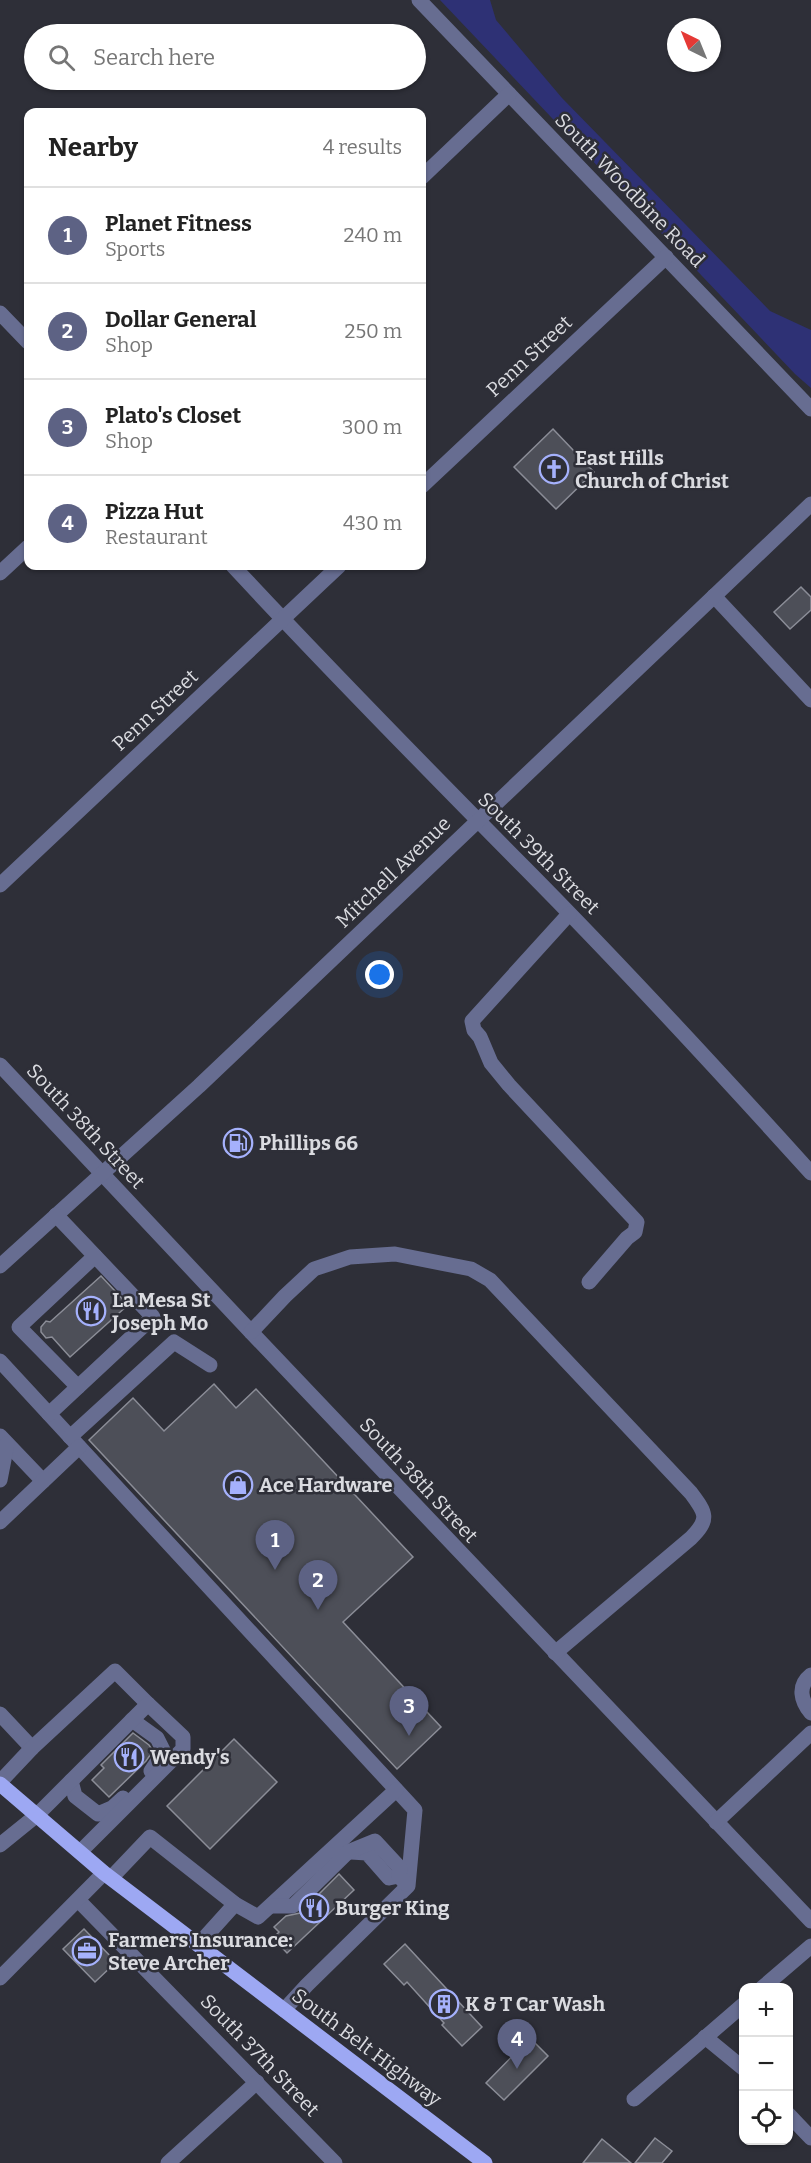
<!DOCTYPE html>
<meta charset="utf-8">
<style>
:root{--surface:#fff;--page:#f2f2f2;--text:#222;--muted:#767676;--line:#e0e0e0;--accent:#5d6284}
body{margin:0;font-family:Bitter,serif;background:var(--page);color:var(--text)}
.controls{position:absolute;right:18px;bottom:18px;display:grid;overflow:hidden;border-radius:12px;box-shadow:0 2px 4px #0004}
.controls button{width:54px;height:54px;display:grid;place-items:center;padding:0;border:0;border-bottom:2px solid var(--line);background:var(--surface);color:var(--text);font:30px sans-serif}
.compass{position:absolute;left:667px;top:18px;width:54px;height:54px;border-radius:50%;background:var(--surface);box-shadow:0 2px 4px #0004;rotate:317deg}
.you{position:absolute;left:380px;top:975px;width:21px;height:21px;margin:-15px;border:4px solid #fff;border-radius:50%;background:#1a73e8;box-shadow:0 0 0 9px #1a73e833}
.badge{display:grid;place-items:center;width:39px;height:39px;border-radius:50%;background:var(--accent);color:#fff;font-size:20px;font-weight:700}
.pin{position:absolute;translate:-50% -50px;filter:drop-shadow(0 2px 3px #0008)}
.pin::after{content:'';position:absolute;top:32px;width:21px;height:18px;background:inherit;clip-path:polygon(0 0,100% 0,50% 100%)}
.list{margin:0;padding:0;list-style:none}
h2{display:flex;justify-content:space-between;align-items:center;height:78px;margin:0;padding:0 24px;font-size:26px}
h2 small{font-size:20px;font-weight:400;color:var(--muted)}
.list li{display:grid;grid-template-columns:39px 1fr auto;gap:18px;align-items:center;box-sizing:border-box;height:96px;padding:0 24px;border-top:2px solid var(--line)}
.list b{display:block;font-size:22px;white-space:nowrap}
.list p{margin:0;font-size:20px;white-space:nowrap;color:var(--muted)}
.list em{font-size:20px;font-style:normal;color:var(--muted)}
.icon{flex:none;width:33px;height:33px;fill:none;stroke:currentColor;stroke-width:2;stroke-linecap:round;stroke-linejoin:round}
.map{position:relative;flex:none;width:811px;height:2163px;overflow:hidden}
.search{position:absolute;background:var(--surface);box-shadow:0 2px 4px #0004;left:24px;top:24px;width:402px;height:66px;display:flex;align-items:center;gap:15px;box-sizing:border-box;padding:0 21px;border-radius:33px;color:var(--muted);font-size:22px}
.panel{position:absolute;background:var(--surface);box-shadow:0 2px 4px #0004;left:24px;top:108px;width:402px;height:462px;border-radius:12px}
.map>svg:first-child{display:block}
</style>
<div class="map">
<svg width="811" height="2163" viewBox="0 0 811 2163">
<rect width="100%" height="100%" fill="#2e2f38"/>
<path fill="#2e3175" d="M 440,0 L 490,0 L 496,20 L 562,98 L 770,311 L 811,330 L 811,388 L 795,374 Z"/>
<g fill="#4d4f58" stroke="#8b8d97" stroke-width="1.5">
<path d="M 553,429 L 594,472 L 556,509 L 514,467 Z"/>
<path d="M 801,587 L 811,597 L 811,610 L 790,629 L 774,612 Z"/>
<path d="M 101,1276 L 128,1305 L 70,1357 L 52,1337 L 46,1338 L 41,1332 L 41,1327 L 46,1321 L 50,1322 Z"/>
<path d="M 214,1384 L 236,1408 L 256,1389 L 413,1557 L 343,1622 L 441,1727 L 397,1769 L 89,1440 L 133,1398 L 164,1431 Z"/>
<path d="M 133,1733 L 149,1745 L 153,1751 L 146,1761 L 109,1797 L 92,1780 L 104,1768 L 101,1765 Z"/>
<path d="M 234,1739 L 277,1782 L 210,1849 L 167,1806 Z"/>
<path d="M 339,1874 L 354,1890 L 287,1953 L 273,1938 L 279,1932 L 274,1927 L 286,1916 L 300,1913 Z"/>
<path d="M 84,1929 L 116,1962 L 95,1982 L 63,1949 Z"/>
<path d="M 405,1944 L 482,2027 L 462,2046 L 442,2025 L 444,2023 L 407,1982 L 404,1985 L 384,1964 Z"/>
<path d="M 530,2038 L 548,2056 L 504,2100 L 486,2083 Z"/>
<path d="M 655,2138 L 672,2151 L 662,2163 L 635,2163 Z"/>
<path d="M 602,2139 L 631,2163 L 583,2163 Z"/>
</g>
<g fill="none" stroke-linecap="round" stroke-linejoin="round">
<g stroke="#676d91" stroke-width="15">
<path d="M 419,0 L 811,409"/>
<path d="M 422,177 L 509,94"/>
<path d="M 0,313 L 28,342"/>
<path d="M 422,486 L 666,257"/>
<path d="M 233,566 C 329,669 427,769 526,869 C 624,968 718,1070 811,1173"/>
<path d="M 0,573 L 28,547"/>
<path d="M 714,596 L 811,700"/>
<path d="M 0,885 L 339,566"/>
<path d="M 569,914 L 472,1021 L 474,1030 L 480,1037 L 491,1063 L 509,1085 L 637,1222 L 635,1232 L 627,1238 L 589,1282"/>
<path d="M 0,1065 L 251,1332 L 811,1921"/>
<path d="M 0,1266 L 199,1086 L 811,504"/>
<path d="M 251,1332 L 285,1296 L 314,1269 L 350,1257 L 395,1254 L 471,1269 L 490,1280 L 691,1493 C 706,1513 710,1519 691,1538 L 555,1653"/>
<path d="M 0,1361 L 415,1810 L 408,1886 L 307,1985 L 284,2010"/>
<path d="M 78,1387 L 19,1327 L 95,1256"/>
<path d="M 49,1414 L 153,1317 L 56,1215"/>
<path d="M 0,1436 L 43,1481"/>
<path d="M 70,1437 L 174,1342 L 210,1365"/>
<path d="M 0,1480 L 7,1444"/>
<path d="M 0,1522 L 79,1447"/>
<path d="M 811,1675 C 797,1686 801,1701 811,1713"/>
<path d="M 0,1714 L 32,1748"/>
<path d="M 132,1720 L 157,1738 L 164,1752 L 151,1771"/>
<path d="M 71,1781 L 75,1796 L 98,1814 L 112,1808 L 123,1798"/>
<path d="M 0,1782 L 32,1748 L 115,1671 L 148,1704"/>
<path d="M 716,1822 L 811,1733"/>
<path d="M 0,1845 L 37,1815 L 148,1704 L 183,1737 L 183,1749 L 80,1852"/>
<path d="M 351,1852 L 367,1853 L 389,1878 L 399,1876"/>
<path d="M 111,1878 L 150,1837 L 235,1904 L 258,1917 L 396,1790"/>
<path d="M 78,1900 L 335,2163"/>
<path d="M 271,1906 L 293,1906 L 348,1852 L 375,1841 L 400,1868 L 399,1876 L 406,1884"/>
<path d="M 198,1945 L 235,1904"/>
<path d="M 0,1978 L 104,1873"/>
<path d="M 762,1988 L 811,1946"/>
<path d="M 705,2037 L 744,2069"/>
<path d="M 634,2099 L 744,2004"/>
<path d="M 788,2114 L 811,2138"/>
<path d="M 168,2163 L 257,2082"/>
</g>
<path stroke="#9da8f3" stroke-width="15" d="M 0,1784 L 104,1873 L 485,2163"/>
</g>
<defs>
<g id="church-ring" transform="scale(1.5)"><circle r="9.5" fill="#2e2f38" stroke="#a5b1fc" stroke-width="1.5"/><path d="M-1.2-6h2.4v3.5h3.3v2.4h-3.3V6h-2.4V-.1h-3.3v-2.4h3.3Z" fill="#a5b1fc"/></g>
<g id="fuel-ring" transform="scale(1.5)"><circle r="9.5" fill="#2e2f38" stroke="#a5b1fc" stroke-width="1.5"/><path d="M-5.5-6h7V0h2V4h1.3V-2.5L3-4.5l.8-.8L6-3V5H2.5V1h-1V6h-7ZM-4.2-4.7v3.2H.2V-4.7Z" fill="#a5b1fc"/></g>
<g id="restaurant-ring" transform="scale(1.5)"><circle r="9.5" fill="#2e2f38" stroke="#a5b1fc" stroke-width="1.5"/><path d="M-5-6h1v4h1v-4h1v4h1v-4h1v5L-1.5 .5V6h-2V.5L-5-1ZM5-6V6H3V1.5H1.5Q1.5-4 5-6Z" fill="#a5b1fc"/></g>
<g id="shop-ring" transform="scale(1.5)"><circle r="9.5" fill="#2e2f38" stroke="#a5b1fc" stroke-width="1.5"/><path d="M-5-2.5h2.3a2.7 3.5 0 0 1 5.4 0H5L5.5 6h-11ZM-1.5-2.5h3a1.5 2.3 0 0 0-3 0Z" fill="#a5b1fc"/></g>
<g id="office-ring" transform="scale(1.5)"><circle r="9.5" fill="#2e2f38" stroke="#a5b1fc" stroke-width="1.5"/><path d="M-6-3h4V-5.5h4V-3h4V5H-6ZM-1-4.5V-3h2v-1.5ZM-6 0V1H6V0Z" fill="#a5b1fc"/></g>
<g id="building-ring" transform="scale(1.5)"><circle r="9.5" fill="#2e2f38" stroke="#a5b1fc" stroke-width="1.5"/><path d="M-4-6H4V6H1V3H-1V6H-4ZM-2.5-4.3h1.7v1.8h-1.7ZM.8-4.3h1.7v1.8H.8ZM-2.5-1h1.7V.8h-1.7ZM.8-1h1.7V.8H.8Z" fill="#a5b1fc"/></g>
</defs>
<g fill-rule="evenodd">
<use href="#church-ring" x="554" y="469"/>
<use href="#fuel-ring" x="238" y="1143"/>
<use href="#restaurant-ring" x="91" y="1311"/>
<use href="#shop-ring" x="238" y="1485"/>
<use href="#restaurant-ring" x="129" y="1757"/>
<use href="#restaurant-ring" x="314" y="1908"/>
<use href="#office-ring" x="87" y="1951"/>
<use href="#building-ring" x="444" y="2004"/>
</g>
<g text-anchor="middle" dominant-baseline="central" stroke-width="5" stroke-linejoin="round" paint-order="stroke">
<g font-size="20" fill="#dadbe0" stroke="#2e2f38">
<text transform="translate(630 190) rotate(46)">South Woodbine Road</text>
<text transform="translate(529 356) rotate(-43)">Penn Street</text>
<text transform="translate(155 710) rotate(-43)">Penn Street</text>
<text transform="translate(539 853) rotate(45)">South 39th Street</text>
<text transform="translate(393 872) rotate(-44)">Mitchell Avenue</text>
<text transform="translate(86 1126) rotate(47)">South 38th Street</text>
<text transform="translate(419 1480) rotate(47)">South 38th Street</text>
<text transform="translate(367 2047) rotate(37)">South Belt Highway</text>
<text transform="translate(260 2055) rotate(46)">South 37th Street</text>
</g>
<g font-size="20" font-weight="bold" fill="#dadbe0" stroke="#2e2f38" text-anchor="start">
<text x="575" y="458">East Hills<tspan x="575" dy="23">Church of Christ</tspan></text>
<text x="259" y="1143">Phillips 66</text>
<text x="112" y="1300">La Mesa St<tspan x="112" dy="23">Joseph Mo</tspan></text>
<text x="259" y="1485">Ace Hardware</text>
<text x="150" y="1757">Wendy's</text>
<text x="335" y="1908">Burger King</text>
<text x="108" y="1940">Farmers Insurance:<tspan x="108" dy="23">Steve Archer</tspan></text>
<text x="465" y="2004">K &amp; T Car Wash</text>
</g>
</g>
</svg>
<div class="controls">
<button>+</button>
<button>−</button>
<button><svg class="icon" aria-label="locate" viewBox="0 0 24 24"><circle cx="12" cy="12" r="6"/><path d="M12 2v4M12 18v4M2 12h4M18 12h4"/></svg></button>
</div>
<svg class="compass" viewBox="-18 -18 36 36"><path d="M0-13l5 13h-10z" fill="#e53935"/><path d="M0 13l5-13h-10z" fill="#767676"/></svg>
<div class="you"></div>
<div class="pin badge" style="left:275px;top:1570px">1</div>
<div class="pin badge" style="left:318px;top:1610px">2</div>
<div class="pin badge" style="left:409px;top:1736px">3</div>
<div class="pin badge" style="left:517px;top:2069px">4</div>
<div class="search"><svg class="icon" aria-label="search" viewBox="0 0 24 24"><circle cx="10" cy="10" r="6"/><path d="M15 15l6 6"/></svg>Search here</div>
<section class="panel">
<h2>Nearby<small>4 results</small></h2>
<ul class="list">
<li><span class="badge">1</span><div><b>Planet Fitness</b><p>Sports</p></div><em>240 m</em></li>
<li><span class="badge">2</span><div><b>Dollar General</b><p>Shop</p></div><em>250 m</em></li>
<li><span class="badge">3</span><div><b>Plato's Closet</b><p>Shop</p></div><em>300 m</em></li>
<li><span class="badge">4</span><div><b>Pizza Hut</b><p>Restaurant</p></div><em>430 m</em></li>
</ul>
</section>
</div>
